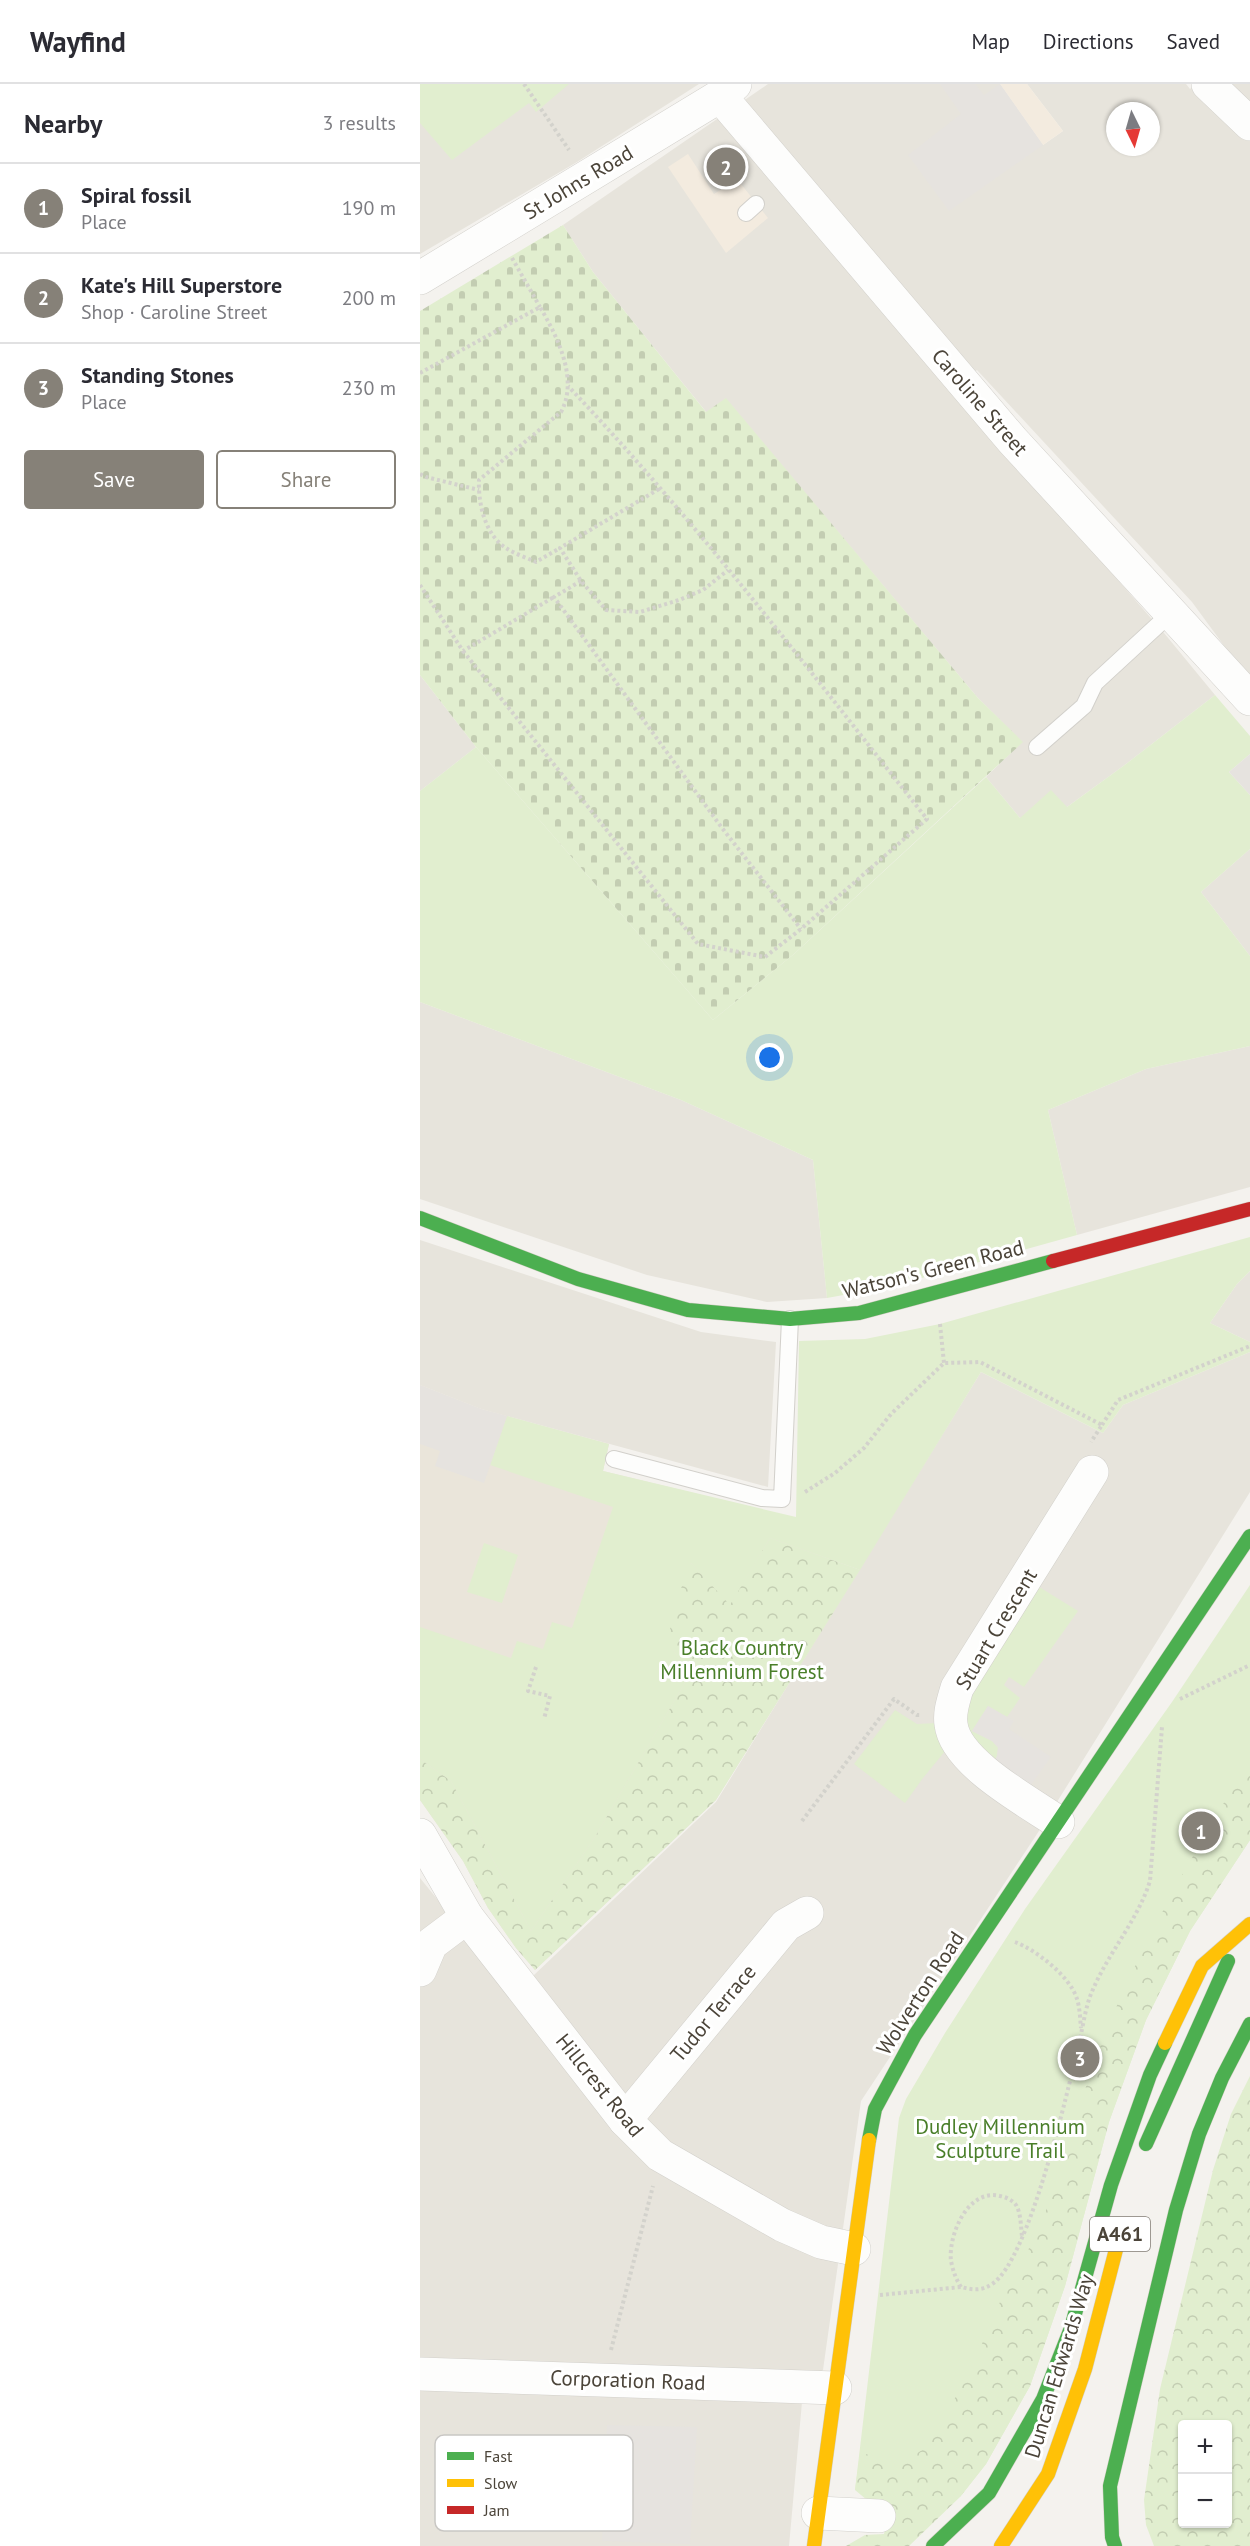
<!DOCTYPE html>
<meta charset="utf-8">
<style>
:root{--surface:#fff;--page:#f2f2f3;--text:#2b2b33;--muted:#7c7c81;--line:#e1e1e2;--accent:#868178}
body{margin:0;font-family:"PT Sans",sans-serif;background:var(--page);color:var(--text)}
.controls{position:absolute;right:18px;bottom:18px;display:grid;overflow:hidden;border-radius:6px;box-shadow:0 2px 4px #0004}
.controls button{width:54px;height:54px;display:grid;place-items:center;padding:0;border:0;border-bottom:2px solid var(--line);background:var(--surface);color:var(--text);font:30px sans-serif}
.compass{position:absolute;left:686px;top:18px;width:54px;height:54px;border-radius:50%;background:var(--surface);box-shadow:0 2px 4px #0004;rotate:175deg}
.you{position:absolute;left:350px;top:974px;width:21px;height:21px;margin:-15px;border:4px solid #fff;border-radius:50%;background:#1a73e8;box-shadow:0 0 0 9px #1a73e833}
.badge{display:grid;place-items:center;width:39px;height:39px;border-radius:50%;background:var(--accent);color:#fff;font-size:20px;font-weight:700}
.pin{position:absolute;translate:-50% -50%;border:3px solid #fff;box-shadow:0 2px 6px #0006}
.list{margin:0;padding:0;list-style:none}
h2{display:flex;justify-content:space-between;align-items:center;height:78px;margin:0;padding:0 24px;font-size:26px}
h2 small{font-size:20px;font-weight:400;color:var(--muted)}
.list li{display:grid;grid-template-columns:39px 1fr auto;gap:18px;align-items:center;box-sizing:border-box;height:90px;padding:0 24px;border-top:2px solid var(--line)}
.list b{display:block;font-size:22px;white-space:nowrap}
.list p{margin:0;font-size:20px;white-space:nowrap;color:var(--muted)}
.list em{font-size:20px;font-style:normal;color:var(--muted)}
.actions{display:flex;gap:12px;padding:18px 24px}
.actions a{flex:1;padding:14px 0;border:2px solid var(--accent);border-radius:6px;text-align:center;font-size:21px;color:var(--accent)}
.actions .main{background:var(--accent);color:#fff}
.map{position:relative;flex:none;width:830px;height:2462px;overflow:hidden}
header{display:flex;align-items:center;gap:36px;box-sizing:border-box;height:84px;padding:0 30px;background:var(--surface);border-bottom:2px solid var(--line)}
header strong{font-size:28px}
nav{display:flex;gap:33px;margin-inline-start:auto;font-size:21px}
main{display:flex}
aside{flex:1;background:var(--surface)}
.map>svg:first-child{display:block}
</style>
<header>
<strong>Wayfind</strong>
<nav><a>Map</a><a>Directions</a><a>Saved</a></nav>
</header>
<main>
<aside>
<h2>Nearby<small>3 results</small></h2>
<ul class="list">
<li><span class="badge">1</span><div><b>Spiral fossil</b><p>Place</p></div><em>190 m</em></li>
<li><span class="badge">2</span><div><b>Kate's Hill Superstore</b><p>Shop · Caroline Street</p></div><em>200 m</em></li>
<li><span class="badge">3</span><div><b>Standing Stones</b><p>Place</p></div><em>230 m</em></li>
</ul>
<div class="actions"><a class="main">Save</a><a>Share</a></div>
</aside>
<div class="map">
<svg width="830" height="2462" viewBox="0 0 830 2462">
<defs>
<pattern id="forest-crowns" width="20" height="18" patternUnits="userSpaceOnUse" patternTransform="scale(1.5)"><rect width="20" height="18" fill="#e1eecf"/><path d="M2 6a3 3 0 1 1 6 0M12 15a3 3 0 1 1 6 0" fill="none" stroke="#c3cdb2"/></pattern>
<pattern id="cemetery-stones" width="16" height="16" patternUnits="userSpaceOnUse" patternTransform="scale(1.5)"><rect width="16" height="16" fill="#e1eecf"/><path d="M2 7V4a2 2 0 0 1 4 0v3zM10 15v-3a2 2 0 0 1 4 0v3z" fill="#c3cdb2"/></pattern>
</defs>
<rect width="100%" height="100%" fill="#f4f2ee"/>
<g fill="#e7e4dc" fill-rule="evenodd">
<path d="M 0,0 L 279,0 L 157,78 L 0,170 Z"/>
<path d="M 348,0 L 580,0 L 623,61 L 643,47 L 607,0 L 766,0 L 770,5 L 776,0 L 830,0 L 830,597 L 772,518 L 557,286 L 531,305 L 744,549 L 795,611 L 706,680 L 647,723 L 600,734 L 566,693 L 602,658 L 558,614 L 306,315 L 287,329 L 173,188 L 143,141 ZM 695,27 L 731,27 L 731,63 L 695,63 Z"/>
<path d="M 0,591 L 56,663 L 0,707 Z"/>
<path d="M 830,765 L 830,872 L 781,808 Z"/>
<path d="M 0,918 L 261,1016 L 393,1076 L 407,1214 L 347,1218 L 227,1191 L 0,1115 Z"/>
<path d="M 830,962 L 830,1103 L 657,1151 L 628,1026 L 726,985 Z"/>
<path d="M 0,1156 L 281,1248 L 356,1258 L 348,1403 L 61,1325 L 0,1301 Z"/>
<path d="M 830,1187 L 830,1258 L 790,1239 L 817,1200 Z"/>
<path d="M 830,1268 L 830,1408 L 617,1750 L 441,2017 L 403,2286 L 383,2307 L 369,2462 L 0,2462 L 0,1794 L 94,1910 L 296,1718 L 561,1288 L 683,1349 L 703,1321 Z"/>
</g>
<g fill="#f3ebdf">
<path d="M 580,0 L 607,0 L 643,47 L 623,61 Z"/>
<path d="M 268,70 L 294,110 L 317,95 L 348,134 L 306,169 L 248,83 Z"/>
</g>
<path fill="#eae5da" d="M 0,1301 L 61,1325 L 189,1360 L 183,1387 L 363,1431 L 350,1453 L 440,1486 L 296,1716 L 115,1886 L 96,1864 L 68,1824 L 43,1777 L 0,1716 Z"/>
<g fill="#e1eecf">
<path d="M 0,0 L 149,0 L 116,28 L 109,19 L 32,76 L 0,39 Z"/>
<path d="M 795,611 L 830,652 L 830,670 L 809,688 L 830,711 L 830,765 L 781,808 L 830,872 L 830,962 L 726,985 L 628,1026 L 657,1151 L 473,1202 L 407,1214 L 393,1076 L 261,1016 L 0,918 L 0,707 L 56,663 L 293,936 L 374,870 L 566,693 L 600,734 L 631,706 L 647,723 L 706,680 Z"/>
<path d="M 830,1153 L 830,1187 L 817,1200 L 790,1239 L 830,1258 L 830,1268 L 703,1321 L 683,1349 L 561,1288 L 440,1486 L 350,1454 L 310,1522 L 271,1479 L 253,1566 L 270,1590 L 175,1753 L 111,1847 L 31,1697 L 0,1675 L 0,1543 L 91,1574 L 97,1557 L 123,1565 L 132,1538 L 152,1544 L 193,1423 L 70,1381 L 87,1332 L 189,1360 L 183,1387 L 376,1433 L 379,1257 L 445,1255 L 520,1240 Z"/>
<path d="M 64,1459 L 98,1471 L 82,1519 L 47,1508 Z"/>
<path d="M 616,1501 L 658,1527 L 604,1603 L 589,1593 L 584,1601 L 600,1614 L 587,1633 L 568,1622 L 552,1647 L 572,1657 L 578,1664 L 577,1672 L 573,1680 L 546,1650 L 547,1625 L 552,1612 Z"/>
<path d="M 830,1501 L 830,1756 L 770,1847 L 726,1936 L 689,2038 L 645,2202 L 610,2302 L 566,2380 L 540,2413 L 435,2406 L 479,2034 L 486,2015 L 525,1949 L 605,1825 L 752,1618 Z"/>
<path d="M 475,1626 L 497,1640 L 517,1639 L 526,1666 L 503,1694 L 485,1719 L 434,1680 Z"/>
</g>
<g fill="url(#forest-crowns)" fill-rule="evenodd">
<path d="M 350,1454 L 440,1486 L 296,1716 L 115,1886 L 96,1864 L 68,1824 L 43,1777 L 0,1716 L 0,1675 L 31,1697 L 111,1847 L 175,1753 L 270,1590 L 253,1566 L 249,1535 L 271,1479 L 310,1521 Z"/>
<path d="M 830,1686 L 830,1756 L 770,1847 L 726,1936 L 689,2038 L 645,2202 L 610,2302 L 566,2380 L 540,2413 L 489,2462 L 426,2462 L 445,2451 L 464,2450 L 469,2422 L 447,2416 L 435,2406 L 440,2369 L 472,2375 L 490,2373 L 506,2364 L 522,2340 L 561,2262 L 586,2204 L 605,2173 L 645,2084 L 669,1991 L 704,1904 L 754,1805 L 813,1703 Z"/>
<path d="M 830,1992 L 830,2462 L 734,2462 L 726,2441 L 724,2416 L 740,2305 L 793,2086 L 811,2030 ZM 808,2340 L 808,2440 L 762,2440 L 762,2340 Z"/>
</g>
<path fill="url(#cemetery-stones)" d="M 143,141 L 173,188 L 286,328 L 306,314 L 558,614 L 603,658 L 374,870 L 293,936 L 56,663 L 0,591 L 0,227 Z"/>
<g fill="#e6e3df">
<path d="M 520,0 L 555,0 L 564,11 L 580,0 L 623,61 L 529,127 L 488,71 L 541,30 Z"/>
<path d="M 830,670 L 830,711 L 809,688 Z"/>
<path d="M 0,1301 L 61,1325 L 87,1332 L 64,1399 L 15,1382 L 20,1367 L 0,1360 Z"/>
<path d="M 568,1622 L 594,1637 L 589,1645 L 631,1673 L 610,1702 L 573,1680 L 577,1672 L 578,1663 L 572,1657 L 552,1647 Z"/>
<path d="M 187,2341 L 277,2343 L 270,2460 L 182,2457 Z"/>
</g>
<g fill="none" stroke-linecap="round" stroke-linejoin="round">
<g stroke="#d2d0cb" stroke-width="18">
<g id="lane">
<path d="M 326,129 L 336,120"/>
<path d="M 617,663 L 664,622 L 675,599 L 751,529"/>
<path d="M 194,1375 L 342,1414 L 362,1415 L 370,1235"/>
</g>
</g>
<g stroke="#d2d0cb" stroke-width="34">
<g id="street">
<path d="M 788,0 L 830,40"/>
<path d="M 300,12 L 593,357 L 830,615"/>
<path d="M 0,194 L 300,12 L 315,0"/>
<path d="M 638,1738 C 607,1717 535,1678 531,1640 C 529,1628 534,1615 537,1604 L 672,1388"/>
<path d="M 0,1751 L 47,1833 L 205,2036 L 240,2071 L 362,2141 L 401,2158 L 434,2165"/>
<path d="M 0,1886 L 11,1860 L 47,1833"/>
<path d="M 205,2036 L 366,1841 L 387,1829"/>
<path d="M 0,2290 L 415,2304"/>
<path d="M 398,2429 L 459,2432"/>
</g>
</g>
<g stroke="#d3cfc5" stroke-width="15">
<g id="fast">
<path d="M 0,1134 L 158,1195 L 268,1226 L 370,1235 L 439,1229 L 633,1177"/>
<path d="M 449,2056 L 455,2025 L 495,1951 L 830,1452"/>
<path d="M 726,2060 L 808,1877"/>
<path d="M 513,2462 L 569,2409 L 623,2315 L 651,2244 L 691,2101 L 730,1991 L 745,1959"/>
<path d="M 695,2462 L 692,2453 L 690,2402 L 756,2126 L 779,2050 L 802,1994 L 830,1940"/>
</g>
</g>
<g stroke="#d3cfc5" stroke-width="15">
<g id="slow">
<path d="M 745,1959 L 782,1882 L 830,1840"/>
<path d="M 394,2462 L 449,2056"/>
<path d="M 581,2462 L 628,2390 L 665,2285 L 700,2150"/>
</g>
</g>
<g stroke="#d3cfc5" stroke-width="15">
<path id="jam" d="M 633,1177 L 830,1125"/>
</g>
<g stroke="#d3d2cc" stroke-width="4" stroke-dasharray="3 3" stroke-linecap="butt">
<path d="M 104,0 L 149,66"/>
<path d="M 92,174 L 120,223"/>
<path d="M 0,289 L 120,223 C 137,252 159,295 141,328 L 59,396 C 58,419 65,451 86,464 C 95,470 107,474 116,478 L 140,464"/>
<path d="M 0,390 L 6,393 L 59,406"/>
<path d="M 239,405 L 140,464 L 161,497 L 186,526 L 220,528 L 259,516 L 283,506 L 308,486"/>
<path d="M 161,497 L 134,513 L 302,744 L 381,845"/>
<path d="M 0,501 L 43,567 L 134,513"/>
<path d="M 43,567 L 278,860 L 345,873 L 381,845 L 507,735 C 391,589 277,438 148,302"/>
<path d="M 520,1240 L 524,1279"/>
<path d="M 682,1341 L 698,1316 L 830,1262"/>
<path d="M 385,1408 L 415,1389 L 444,1364 L 471,1330 L 524,1279 L 560,1278 L 682,1341 L 671,1358"/>
<path d="M 116,1583 L 108,1607 L 130,1612 L 124,1635"/>
<path d="M 760,1615 L 830,1581"/>
<path d="M 382,1737 L 474,1615 L 497,1631 L 501,1631"/>
<path d="M 595,1858 C 616,1866 650,1892 657,1915 C 660,1924 660,1935 661,1944"/>
<path d="M 541,2203 C 536,2195 533,2187 531,2177 C 528,2151 548,2104 580,2112 C 586,2113 592,2116 596,2121 C 601,2129 601,2144 602,2153"/>
<path d="M 460,2211 L 541,2203 C 552,2206 562,2207 572,2200 C 609,2177 648,2006 659,1959 C 663,1943 665,1925 671,1910 C 687,1870 717,1838 730,1797 L 742,1643"/>
<path d="M 191,2266 L 233,2102"/>
</g>
<use href="#lane" stroke="#fdfdfc" stroke-width="16"/>
<use href="#street" stroke="#fdfdfc" stroke-width="33"/>
<use href="#fast" stroke="#4caf50" stroke-width="14"/>
<use href="#slow" stroke="#ffc107" stroke-width="14"/>
<use href="#jam" stroke="#c62828" stroke-width="14"/>
</g>
<g text-anchor="middle" dominant-baseline="central" stroke-width="6" stroke-linejoin="round" paint-order="stroke">
<rect fill="#fff" stroke="#817c74" stroke-width="1.5" x="670" y="2133" width="60" height="34" rx="4.5"/>
<g font-size="20" font-weight="bold" fill="#4b4439">
<text x="700" y="2150">A461</text>
</g>
<g font-size="21" fill="#4b4439" stroke="#fff">
<text transform="translate(158 98) rotate(-31)">St Johns Road</text>
<text transform="translate(560 318) rotate(49)">Caroline Street</text>
<text transform="translate(513 1185) rotate(-14)">Watson's Green Road</text>
<text transform="translate(576 1545) rotate(-59)">Stuart Crescent</text>
<text transform="translate(500 1909) rotate(-57)">Wolverton Road</text>
<text transform="translate(293 1929) rotate(-50)">Tudor Terrace</text>
<text transform="translate(180 2001) rotate(51)">Hillcrest Road</text>
<text transform="translate(639 2282) rotate(-73)">Duncan Edwards Way</text>
<text transform="translate(208 2296) rotate(2)">Corporation Road</text>
</g>
<g font-size="21" fill="#4a7f2a" stroke="#fff">
<text x="322" y="1563">Black Country<tspan x="322" dy="24">Millennium Forest</tspan></text>
<text x="580" y="2042">Dudley Millennium<tspan x="580" dy="24">Sculpture Trail</tspan></text>
</g>
</g>
<rect x="15" y="2351" width="198" height="96" rx="9" fill="#fff" stroke="#c9c7c4" stroke-width="1.5"/>
<rect x="27" y="2368" width="27" height="8" fill="#4caf50"/>
<rect x="27" y="2395" width="27" height="8" fill="#ffc107"/>
<rect x="27" y="2422" width="27" height="8" fill="#c62828"/>
<g font-size="16" fill="#4b4439">
<text x="64" y="2378">Fast</text>
<text x="64" y="2405">Slow</text>
<text x="64" y="2432">Jam</text>
</g>
</svg>
<div class="controls">
<button>+</button>
<button>−</button>
</div>
<svg class="compass" viewBox="-18 -18 36 36"><path d="M0-13l5 13h-10z" fill="#e53935"/><path d="M0 13l5-13h-10z" fill="#7c7c81"/></svg>
<div class="you"></div>
<div class="pin badge" style="left:781px;top:1747px">1</div>
<div class="pin badge" style="left:306px;top:83px">2</div>
<div class="pin badge" style="left:660px;top:1974px">3</div>
</div>
</main>
